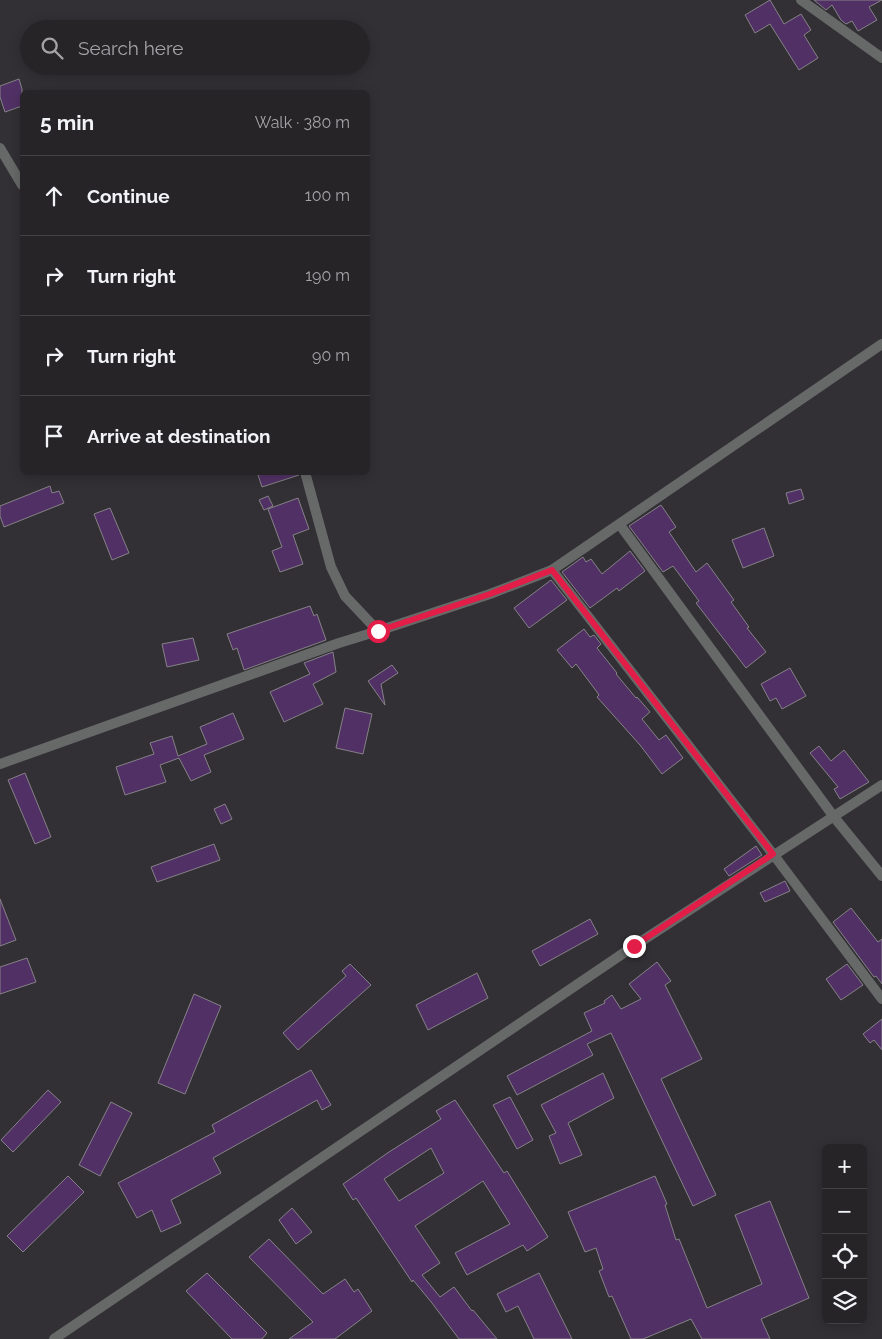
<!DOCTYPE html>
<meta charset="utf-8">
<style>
:root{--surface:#262427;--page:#323033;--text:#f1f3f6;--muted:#a4a4a7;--line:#424144}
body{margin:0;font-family:Raleway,sans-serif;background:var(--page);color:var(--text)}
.controls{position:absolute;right:15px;bottom:15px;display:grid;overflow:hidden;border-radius:8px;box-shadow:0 2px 12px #0003}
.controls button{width:45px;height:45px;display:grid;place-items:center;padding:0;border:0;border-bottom:1px solid var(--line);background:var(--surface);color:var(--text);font:25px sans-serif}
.stop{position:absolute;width:15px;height:15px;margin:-11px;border:4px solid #e11d48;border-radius:50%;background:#fff}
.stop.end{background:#e11d48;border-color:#fff;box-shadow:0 1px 5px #0008}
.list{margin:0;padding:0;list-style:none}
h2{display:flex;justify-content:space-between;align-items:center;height:65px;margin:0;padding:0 20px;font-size:21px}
h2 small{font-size:16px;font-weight:400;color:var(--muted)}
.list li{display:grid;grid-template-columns:32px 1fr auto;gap:15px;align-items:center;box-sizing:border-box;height:80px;padding:0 20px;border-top:1px solid var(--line)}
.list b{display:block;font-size:19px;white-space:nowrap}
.list em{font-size:16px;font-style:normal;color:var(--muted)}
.icon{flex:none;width:28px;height:28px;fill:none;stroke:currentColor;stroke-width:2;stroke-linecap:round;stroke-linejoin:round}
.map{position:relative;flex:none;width:882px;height:1339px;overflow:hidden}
.search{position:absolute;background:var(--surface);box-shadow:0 2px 12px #0003;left:20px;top:20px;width:350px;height:55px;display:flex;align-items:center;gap:12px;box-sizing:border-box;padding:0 18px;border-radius:28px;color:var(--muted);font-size:19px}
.panel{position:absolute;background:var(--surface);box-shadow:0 2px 12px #0003;left:20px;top:90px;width:350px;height:385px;border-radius:8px}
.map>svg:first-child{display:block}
</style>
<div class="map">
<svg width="882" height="1339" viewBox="0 0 882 1339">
<rect width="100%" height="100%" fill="#323034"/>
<g fill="#513165" stroke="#858287" fill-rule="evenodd">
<path d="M 770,0 L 784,24 L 801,14 L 811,30 L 804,35 L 818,58 L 799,70 L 770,24 L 755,33 L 745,15 Z"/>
<path d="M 814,0 L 882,0 L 869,7 L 877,20 L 858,31 L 852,21 L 846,24 L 841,20 L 832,5 L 826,10 Z"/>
<path d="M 19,79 L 22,89 L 22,106 L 5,112 L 0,97 L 0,86 Z"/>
<path d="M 257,472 L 298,472 L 299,475 L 262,487 Z"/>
<path d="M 50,486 L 52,493 L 59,491 L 64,503 L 4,527 L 0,516 L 0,506 Z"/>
<path d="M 801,489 L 804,499 L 789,504 L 786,493 Z"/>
<path d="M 268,496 L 273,506 L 264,510 L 259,500 Z"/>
<path d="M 298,498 L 309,529 L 293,535 L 303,564 L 280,572 L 272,551 L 282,547 L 268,509 Z"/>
<path d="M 661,505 L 676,527 L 669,532 L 696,572 L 707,563 L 734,600 L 731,602 L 749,627 L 747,628 L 766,652 L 746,668 L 696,603 L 699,601 L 673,566 L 663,572 L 629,526 Z"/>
<path d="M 110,508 L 129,553 L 112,560 L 94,514 Z"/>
<path d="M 764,528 L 774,556 L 743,568 L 732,540 Z"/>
<path d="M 630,551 L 645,571 L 619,591 L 617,588 L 590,608 L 562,572 L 583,557 L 586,562 L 591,559 L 602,574 Z"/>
<path d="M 551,580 L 567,600 L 529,628 L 514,608 Z"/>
<path d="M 310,606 L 314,616 L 317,614 L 326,640 L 244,670 L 237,648 L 233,650 L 227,634 Z"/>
<path d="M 584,629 L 590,637 L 594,635 L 601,644 L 597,648 L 617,673 L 616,674 L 636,698 L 637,697 L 650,712 L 642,719 L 659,740 L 666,735 L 683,758 L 662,774 L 640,745 L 597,697 L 599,695 L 597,692 L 576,664 L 572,668 L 557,650 Z"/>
<path d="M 193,638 L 199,660 L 167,667 L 162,644 Z"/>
<path d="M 333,652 L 336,672 L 313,684 L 323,704 L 284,722 L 270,692 L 310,674 L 304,663 Z"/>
<path d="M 392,665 L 398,673 L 381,684 L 385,705 L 368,681 Z"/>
<path d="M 790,668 L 806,696 L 782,709 L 776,698 L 770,701 L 761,684 Z"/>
<path d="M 345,708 L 372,714 L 363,754 L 336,748 Z"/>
<path d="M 233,713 L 244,739 L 204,755 L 211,772 L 191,781 L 179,758 L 160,765 L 166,782 L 125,795 L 116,767 L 154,754 L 150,743 L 172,736 L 178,756 L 207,744 L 200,727 Z"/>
<path d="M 819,746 L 831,761 L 844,750 L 869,782 L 840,799 L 834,789 L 838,787 L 810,753 Z"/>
<path d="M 25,773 L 51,837 L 35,844 L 8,780 Z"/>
<path d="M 225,804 L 232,819 L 221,824 L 214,809 Z"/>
<path d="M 214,844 L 220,860 L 157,882 L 151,867 Z"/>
<path d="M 756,846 L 762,855 L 729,876 L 724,869 Z"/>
<path d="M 785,881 L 790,891 L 765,902 L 760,893 Z"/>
<path d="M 0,899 L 16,940 L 0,946 Z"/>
<path d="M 851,908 L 878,942 L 882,939 L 882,984 L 876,976 L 874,977 L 833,922 Z"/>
<path d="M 590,919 L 598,934 L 540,966 L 532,951 Z"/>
<path d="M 27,958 L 36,982 L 0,994 L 0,967 Z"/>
<path d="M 657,962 L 671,981 L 665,985 L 702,1059 L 661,1079 L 716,1195 L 693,1206 L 611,1033 L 587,1044 L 593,1055 L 517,1095 L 507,1076 L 592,1031 L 584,1013 L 605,1003 L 604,1001 L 612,995 L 621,1009 L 641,999 L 629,984 Z"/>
<path d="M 350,964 L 371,985 L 298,1050 L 283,1033 L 346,976 L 342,971 Z"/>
<path d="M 847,964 L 863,985 L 841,1000 L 826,979 Z"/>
<path d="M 477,973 L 488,998 L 428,1030 L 416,1005 Z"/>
<path d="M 194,994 L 221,1006 L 185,1094 L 158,1083 Z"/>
<path d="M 882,1019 L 882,1050 L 874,1040 L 870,1043 L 863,1034 Z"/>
<path d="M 311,1070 L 331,1105 L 322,1110 L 317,1100 L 213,1158 L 221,1173 L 171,1200 L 181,1223 L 161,1232 L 152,1210 L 137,1218 L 118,1183 L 215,1132 L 212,1125 Z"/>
<path d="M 603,1073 L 614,1098 L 568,1123 L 582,1155 L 560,1164 L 549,1136 L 556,1133 L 541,1105 Z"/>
<path d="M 48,1090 L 61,1102 L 13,1152 L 1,1140 Z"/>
<path d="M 510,1097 L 533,1140 L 517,1149 L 493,1105 Z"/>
<path d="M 455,1100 L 504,1173 L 507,1171 L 548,1237 L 527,1251 L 523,1245 L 467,1275 L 455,1253 L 510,1224 L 483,1181 L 415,1226 L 440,1263 L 422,1275 L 440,1297 L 454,1287 L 472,1311 L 473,1310 L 497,1339 L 459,1339 L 432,1303 L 413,1280 L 412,1282 L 356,1198 L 353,1200 L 343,1184 L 389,1152 L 441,1119 L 436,1111 ZM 431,1148 L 444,1173 L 399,1201 L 384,1179 Z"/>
<path d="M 111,1102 L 132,1113 L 100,1176 L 79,1165 Z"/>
<path d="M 68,1176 L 84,1192 L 23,1252 L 7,1236 Z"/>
<path d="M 655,1176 L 667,1204 L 665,1205 L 676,1240 L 679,1239 L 707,1308 L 762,1284 L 735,1215 L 770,1201 L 809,1298 L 761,1319 L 770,1339 L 702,1339 L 691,1319 L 643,1339 L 631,1339 L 612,1296 L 609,1297 L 599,1271 L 603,1269 L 596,1248 L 585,1252 L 568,1212 Z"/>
<path d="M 292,1208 L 312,1232 L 296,1244 L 279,1220 Z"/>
<path d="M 269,1239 L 323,1294 L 345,1279 L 354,1292 L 358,1289 L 372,1311 L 335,1339 L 289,1339 L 313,1322 L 249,1257 Z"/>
<path d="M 207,1273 L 267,1333 L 262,1339 L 232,1339 L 186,1291 Z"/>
<path d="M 539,1273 L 572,1339 L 534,1339 L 518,1306 L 506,1312 L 497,1294 Z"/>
</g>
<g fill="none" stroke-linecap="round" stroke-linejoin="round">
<g stroke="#676969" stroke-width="10">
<path d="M 801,0 L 882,58"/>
<path d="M 0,148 L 22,185"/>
<path d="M 305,472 L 331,567 L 345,596 L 378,631 L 490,594 L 552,570 L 882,344"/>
<path d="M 620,525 L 834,817 L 882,876"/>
<path d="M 552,570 L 776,858 L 882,999"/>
<path d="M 0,764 L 339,643 L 378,631"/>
<path d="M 54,1339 L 634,946 L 882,785"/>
</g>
</g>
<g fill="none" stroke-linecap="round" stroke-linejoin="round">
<path stroke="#e11d48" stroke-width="6" d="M 378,631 L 490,594 L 552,570 L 773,854 L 634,946"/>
</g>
</svg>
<div class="controls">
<button>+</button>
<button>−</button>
<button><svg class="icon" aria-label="locate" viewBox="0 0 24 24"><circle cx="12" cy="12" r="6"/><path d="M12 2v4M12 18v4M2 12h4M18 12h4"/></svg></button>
<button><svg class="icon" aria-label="layers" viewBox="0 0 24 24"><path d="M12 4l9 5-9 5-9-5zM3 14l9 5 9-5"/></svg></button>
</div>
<div class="stop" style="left:378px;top:631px"></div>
<div class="stop end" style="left:634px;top:946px"></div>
<div class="search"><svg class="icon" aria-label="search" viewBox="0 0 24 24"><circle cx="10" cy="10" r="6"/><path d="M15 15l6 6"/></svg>Search here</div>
<section class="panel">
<h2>5 min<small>Walk · 380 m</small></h2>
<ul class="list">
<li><svg class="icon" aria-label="ahead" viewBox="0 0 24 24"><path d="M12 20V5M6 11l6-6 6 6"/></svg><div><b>Continue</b></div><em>100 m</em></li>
<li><svg class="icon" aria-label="right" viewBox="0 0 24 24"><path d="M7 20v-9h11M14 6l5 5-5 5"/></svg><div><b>Turn right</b></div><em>190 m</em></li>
<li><svg class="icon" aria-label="right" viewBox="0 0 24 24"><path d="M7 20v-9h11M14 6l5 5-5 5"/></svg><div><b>Turn right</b></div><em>90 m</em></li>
<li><svg class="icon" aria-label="arrive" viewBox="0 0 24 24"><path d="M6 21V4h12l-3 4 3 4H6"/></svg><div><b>Arrive at destination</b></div></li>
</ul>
</section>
</div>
